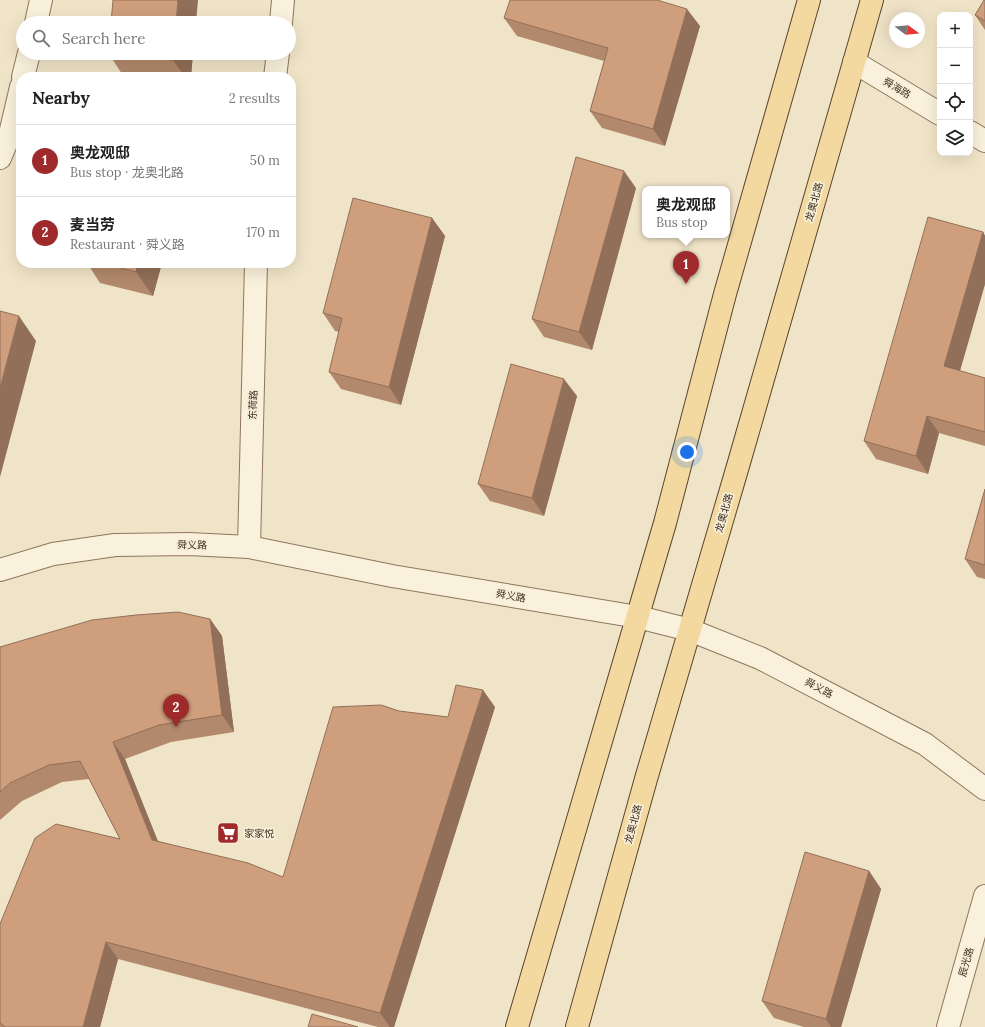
<!DOCTYPE html>
<meta charset="utf-8">
<style>
:root{--surface:#fff;--page:#f6f6f6;--text:#222;--muted:#767676;--line:#e0e0e0;--accent:#9e2a2b}
body{margin:0;font-family:Lora,"Noto Sans SC",serif;background:var(--page);color:var(--text)}
.controls{position:absolute;right:12px;top:12px;display:grid;overflow:hidden;border-radius:8px;box-shadow:0 4px 16px #0002}
.controls button{width:36px;height:36px;display:grid;place-items:center;padding:0;border:0;border-bottom:1px solid var(--line);background:var(--surface);color:var(--text);font:20px sans-serif}
.compass{position:absolute;left:889px;top:12px;width:36px;height:36px;border-radius:50%;background:var(--surface);box-shadow:0 4px 16px #0002;rotate:106deg}
.you{position:absolute;left:687px;top:452px;width:14px;height:14px;margin:-10px;border:3px solid #fff;border-radius:50%;background:#1a73e8;box-shadow:0 0 0 6px #1a73e833}
.badge{display:grid;place-items:center;width:26px;height:26px;border-radius:50%;background:var(--accent);color:#fff;font-size:13px;font-weight:700}
.pin{position:absolute;translate:-50% -33px;filter:drop-shadow(0 1px 2px #0008)}
.pin::after{content:'';position:absolute;top:21px;width:14px;height:12px;background:inherit;clip-path:polygon(0 0,100% 0,50% 100%)}
.popup{position:absolute;left:642px;top:186px;width:88px;height:52px;box-sizing:border-box;display:grid;place-content:center;border-radius:8px;background:var(--surface);filter:drop-shadow(0 1px 3px #0005);font-size:13px;white-space:nowrap;color:var(--muted)}
.popup b{font-size:15px;color:var(--text)}
.popup::after{content:'';position:absolute;left:50%;top:100%;margin-left:-8px;border:8px solid transparent;border-top-color:var(--surface)}
.list{margin:0;padding:0;list-style:none}
h2{display:flex;justify-content:space-between;align-items:center;height:52px;margin:0;padding:0 16px;font-size:17px}
h2 small{font-size:13px;font-weight:400;color:var(--muted)}
.list li{display:grid;grid-template-columns:26px 1fr auto;gap:12px;align-items:center;box-sizing:border-box;height:72px;padding:0 16px;border-top:1px solid var(--line)}
.list b{display:block;font-size:15px;white-space:nowrap}
.list p{margin:0;font-size:13px;white-space:nowrap;color:var(--muted)}
.list em{font-size:13px;font-style:normal;color:var(--muted)}
.icon{flex:none;width:22px;height:22px;fill:none;stroke:currentColor;stroke-width:2;stroke-linecap:round;stroke-linejoin:round}
.map{position:relative;flex:none;width:985px;height:1027px;overflow:hidden}
.search{position:absolute;background:var(--surface);box-shadow:0 4px 16px #0002;left:16px;top:16px;width:280px;height:44px;display:flex;align-items:center;gap:10px;box-sizing:border-box;padding:0 14px;border-radius:22px;color:var(--muted);font-size:15px}
.panel{position:absolute;background:var(--surface);box-shadow:0 4px 16px #0002;left:16px;top:72px;width:280px;height:196px;border-radius:16px}
.map>svg:first-child{display:block}
</style>
<div class="map">
<svg width="985" height="1027" viewBox="0 0 985 1027">
<rect width="100%" height="100%" fill="#f0e4c8"/>
<g fill="none" stroke-linecap="round" stroke-linejoin="round">
<g stroke="#8d765c" stroke-width="24">
<g id="minor">
<path d="M 36,23 L 41,0"/>
<path d="M 281,23 L 283,0"/>
<path d="M 854,62 L 940,114"/>
<path d="M 23,77 L 29,53"/>
<path d="M 275,77 L 278,53"/>
<path d="M 970,132 L 985,141"/>
<path d="M 0,158 L 10,134 L 21,87"/>
<path d="M 249,547 L 256,263"/>
<path d="M 0,570 L 53,554 L 115,545 L 189,544 L 249,547 L 392,576 L 638,617 L 690,630 L 760,658 L 925,744 L 985,789"/>
<path d="M 948,1027 L 985,896"/>
</g>
</g>
<g stroke="#5b4430" stroke-width="24">
<g id="major">
<path d="M 517,1027 L 665,523 L 725,294 L 809,0"/>
<path d="M 577,1027 L 646,779 L 738,466 L 872,0"/>
</g>
</g>
<use href="#minor" stroke="#faf1dc" stroke-width="22"/>
<use href="#major" stroke="#f3d9a0" stroke-width="22"/>
</g>
<g fill="#b2896c">
<path d="M 985,0 L 985,30 L 975,15 Z"/>
<path d="M 504,18 L 700,26 L 665,146 L 602,128 L 590,111 L 604,61 L 517,36 Z"/>
<path d="M 193,53 L 191,77 L 124,77 L 109,54 Z"/>
<path d="M 636,188 L 592,350 L 544,337 L 532,319 Z"/>
<path d="M 432,218 L 445,236 L 401,405 L 341,389 L 329,372 L 339,332 L 335,331 L 323,313 Z"/>
<path d="M 983,232 L 985,236 L 985,284 L 960,371 L 985,378 L 985,446 L 939,433 L 928,474 L 876,459 L 864,441 Z"/>
<path d="M 87,263 L 162,263 L 153,296 L 100,283 Z"/>
<path d="M 577,396 L 544,516 L 490,501 L 478,484 Z"/>
<path d="M 985,489 L 985,579 L 977,577 L 965,559 Z"/>
<path d="M 210,619 L 222,636 L 234,732 L 171,742 L 125,759 L 158,841 L 283,877 L 399,711 L 448,717 L 495,707 L 394,1027 L 378,1027 L 118,959 L 100,1027 L 0,1027 L 0,924 L 120,839 L 89,779 L 62,782 L 22,801 L 0,820 L 0,647 Z"/>
<path d="M 869,871 L 881,889 L 841,1027 L 804,1027 L 774,1018 L 762,1001 Z"/>
</g>
<g fill="#916f58">
<path d="M 178,0 L 198,0 L 196,23 L 176,23 Z"/>
<path d="M 687,9 L 700,26 L 665,146 L 653,129 Z"/>
<path d="M 174,53 L 193,53 L 191,77 L 185,77 L 173,60 Z"/>
<path d="M 624,171 L 636,188 L 592,350 L 579,332 Z"/>
<path d="M 432,218 L 445,236 L 401,405 L 389,387 Z"/>
<path d="M 983,232 L 985,236 L 985,284 L 956,384 L 944,366 Z"/>
<path d="M 138,263 L 162,263 L 153,296 L 136,272 Z"/>
<path d="M 19,316 L 36,341 L 0,477 L 0,388 Z"/>
<path d="M 564,379 L 577,396 L 544,516 L 532,498 Z"/>
<path d="M 927,416 L 939,433 L 928,474 L 916,456 Z"/>
<path d="M 210,619 L 222,636 L 234,732 L 222,715 Z"/>
<path d="M 483,690 L 495,707 L 394,1027 L 390,1027 L 380,1013 Z"/>
<path d="M 113,742 L 125,759 L 164,857 L 152,840 Z"/>
<path d="M 869,871 L 881,889 L 841,1027 L 831,1027 L 826,1019 Z"/>
<path d="M 106,942 L 118,959 L 100,1027 L 83,1027 Z"/>
</g>
<g fill="#cf9f7d" stroke="#916f58">
<path d="M 113,0 L 178,0 L 176,23 L 111,23 Z"/>
<path d="M 510,0 L 657,0 L 687,9 L 653,129 L 590,111 L 608,48 L 504,18 Z"/>
<path d="M 984,0 L 985,0 L 985,21 L 975,15 Z"/>
<path d="M 109,53 L 174,53 L 173,60 L 109,54 Z"/>
<path d="M 576,157 L 624,171 L 579,332 L 532,319 Z"/>
<path d="M 353,198 L 432,218 L 389,387 L 329,372 L 342,318 L 323,313 Z"/>
<path d="M 928,217 L 983,232 L 944,366 L 985,378 L 985,432 L 927,416 L 916,456 L 864,441 Z"/>
<path d="M 102,263 L 138,263 L 136,272 Z"/>
<path d="M 0,311 L 19,316 L 0,388 Z"/>
<path d="M 511,364 L 564,379 L 532,498 L 478,484 Z"/>
<path d="M 985,489 L 985,565 L 965,559 Z"/>
<path d="M 178,612 L 210,619 L 222,715 L 159,725 L 113,742 L 152,840 L 248,863 L 283,877 L 333,707 L 381,705 L 399,711 L 448,717 L 456,685 L 483,690 L 380,1013 L 106,942 L 83,1027 L 5,1027 L 0,1023 L 0,924 L 35,838 L 56,824 L 120,839 L 80,761 L 49,765 L 10,783 L 0,792 L 0,647 L 92,620 L 136,615 Z"/>
<path d="M 805,852 L 869,871 L 826,1019 L 762,1001 Z"/>
<path d="M 312,1014 L 358,1027 L 308,1027 Z"/>
</g>
<defs>
<g id="supermarket-square" transform="scale(1.15)"><rect x="-9" y="-9" width="18" height="18" rx="4" fill="#9e2a2b" stroke="#f7eed8"/><path d="M-6-5.5h2.5l.6 2H6L4.5 2H-2.5L-4.4-4H-6ZM-1.5 3.2a1.3 1.3 0 1 0 .1 0ZM3 3.2a1.3 1.3 0 1 0 .1 0Z" fill="#fff"/></g>
</defs>
<g fill-rule="evenodd">
<use href="#supermarket-square" x="228" y="833"/>
</g>
<g text-anchor="middle" dominant-baseline="central" stroke-width="3.5" stroke-linejoin="round" paint-order="stroke">
<g font-size="10" fill="#3d2e20" stroke="#f7eed8">
<text transform="translate(897 88) rotate(31)">舜海路</text>
<text transform="translate(814 202) rotate(-74)">龙奥北路</text>
<text transform="translate(253 405) rotate(-88)">东荷路</text>
<text transform="translate(724 513) rotate(-74)">龙奥北路</text>
<text transform="translate(192 545) rotate(1)">舜义路</text>
<text transform="translate(511 596) rotate(10)">舜义路</text>
<text transform="translate(819 688) rotate(28)">舜义路</text>
<text transform="translate(633 824) rotate(-75)">龙奥北路</text>
<text transform="translate(966 962) rotate(-74)">辰光路</text>
</g>
<g font-size="10" fill="#3d2e20" stroke="#f7eed8" text-anchor="start">
<text x="244" y="833">家家悦</text>
</g>
</g>
</svg>
<div class="controls">
<button>+</button>
<button>−</button>
<button><svg class="icon" aria-label="locate" viewBox="0 0 24 24"><circle cx="12" cy="12" r="6"/><path d="M12 2v4M12 18v4M2 12h4M18 12h4"/></svg></button>
<button><svg class="icon" aria-label="layers" viewBox="0 0 24 24"><path d="M12 4l9 5-9 5-9-5zM3 14l9 5 9-5"/></svg></button>
</div>
<svg class="compass" viewBox="-18 -18 36 36"><path d="M0-13l5 13h-10z" fill="#e53935"/><path d="M0 13l5-13h-10z" fill="#767676"/></svg>
<div class="you"></div>
<div class="pin badge" style="left:686px;top:284px">1</div>
<div class="popup"><b>奥龙观邸</b>Bus stop</div>
<div class="pin badge" style="left:176px;top:727px">2</div>
<div class="search"><svg class="icon" aria-label="search" viewBox="0 0 24 24"><circle cx="10" cy="10" r="6"/><path d="M15 15l6 6"/></svg>Search here</div>
<section class="panel">
<h2>Nearby<small>2 results</small></h2>
<ul class="list">
<li><span class="badge">1</span><div><b>奥龙观邸</b><p>Bus stop · 龙奥北路</p></div><em>50 m</em></li>
<li><span class="badge">2</span><div><b>麦当劳</b><p>Restaurant · 舜义路</p></div><em>170 m</em></li>
</ul>
</section>
</div>
